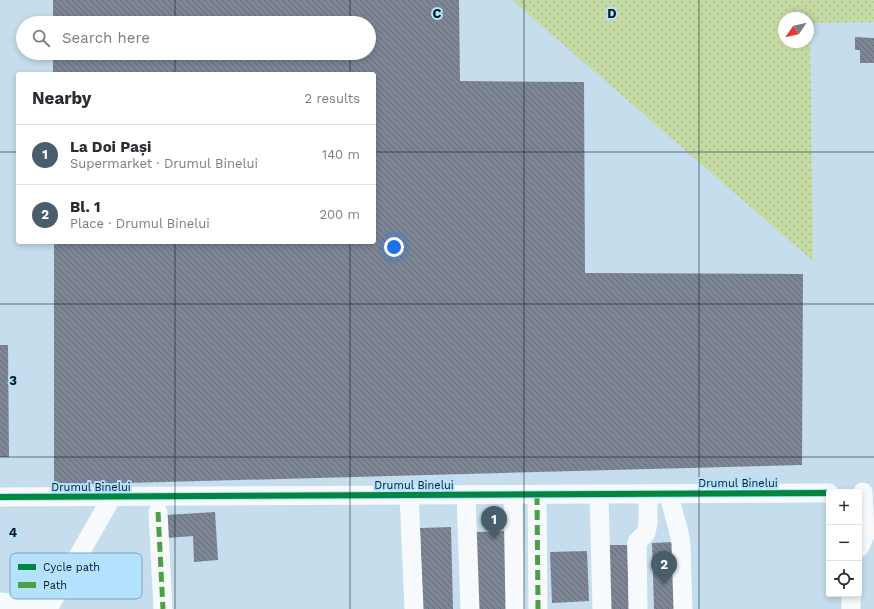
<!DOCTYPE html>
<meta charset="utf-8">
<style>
:root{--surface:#fff;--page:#f7f7f7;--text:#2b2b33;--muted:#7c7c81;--line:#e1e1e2;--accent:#485e6c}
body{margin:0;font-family:"Work Sans",sans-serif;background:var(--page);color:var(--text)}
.controls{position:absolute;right:12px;bottom:12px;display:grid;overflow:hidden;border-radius:4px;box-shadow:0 2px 6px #0003}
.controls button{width:36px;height:36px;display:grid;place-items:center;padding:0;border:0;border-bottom:1px solid var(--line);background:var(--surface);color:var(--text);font:20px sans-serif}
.compass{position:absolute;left:778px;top:12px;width:36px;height:36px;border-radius:50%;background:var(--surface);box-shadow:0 2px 6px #0003;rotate:236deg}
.you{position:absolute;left:394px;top:247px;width:14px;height:14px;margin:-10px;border:3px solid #fff;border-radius:50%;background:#1a73e8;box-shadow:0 0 0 6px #1a73e833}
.badge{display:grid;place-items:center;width:26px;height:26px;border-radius:50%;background:var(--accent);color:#fff;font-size:13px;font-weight:700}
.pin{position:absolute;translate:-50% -33px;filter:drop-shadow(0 1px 2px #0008)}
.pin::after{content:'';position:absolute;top:21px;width:14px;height:12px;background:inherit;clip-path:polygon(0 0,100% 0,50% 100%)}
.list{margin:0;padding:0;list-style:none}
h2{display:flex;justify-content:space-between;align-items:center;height:52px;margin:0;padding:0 16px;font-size:17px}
h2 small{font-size:13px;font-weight:400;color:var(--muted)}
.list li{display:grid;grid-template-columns:26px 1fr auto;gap:12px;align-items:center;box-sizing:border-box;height:60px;padding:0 16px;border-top:1px solid var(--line)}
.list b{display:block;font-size:15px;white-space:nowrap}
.list p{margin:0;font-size:13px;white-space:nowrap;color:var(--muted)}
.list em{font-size:13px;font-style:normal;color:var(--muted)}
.icon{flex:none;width:22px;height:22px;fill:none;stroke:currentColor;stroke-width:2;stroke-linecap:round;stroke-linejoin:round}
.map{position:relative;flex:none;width:874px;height:609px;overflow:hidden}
.search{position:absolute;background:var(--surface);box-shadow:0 2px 6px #0003;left:16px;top:16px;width:360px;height:44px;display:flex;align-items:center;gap:10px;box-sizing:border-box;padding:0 14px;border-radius:22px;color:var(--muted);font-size:15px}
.panel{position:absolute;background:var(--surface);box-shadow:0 2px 6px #0003;left:16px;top:72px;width:360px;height:172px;border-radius:4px}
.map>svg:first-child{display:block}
</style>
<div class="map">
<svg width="874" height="609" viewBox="0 0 874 609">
<defs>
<pattern id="green-dots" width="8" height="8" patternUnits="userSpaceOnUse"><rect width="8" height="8" fill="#c6daa4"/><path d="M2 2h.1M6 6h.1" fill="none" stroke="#a8ba8d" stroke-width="1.8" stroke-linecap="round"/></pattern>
<pattern id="building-back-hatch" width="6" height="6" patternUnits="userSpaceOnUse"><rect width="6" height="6" fill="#7e8696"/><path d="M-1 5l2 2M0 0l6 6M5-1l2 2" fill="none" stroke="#656d7a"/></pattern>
</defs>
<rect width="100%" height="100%" fill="#c5ddec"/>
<path fill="url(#green-dots)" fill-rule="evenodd" d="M 512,0 L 874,0 L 874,22 L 810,23 L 813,261 ZM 784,18 L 808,18 L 808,42 L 784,42 Z"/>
<g fill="url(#building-back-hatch)">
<path d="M 53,0 L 459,0 L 460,81 L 584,82 L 585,273 L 803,274 L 802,465 L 54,485 L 54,242 L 374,242 L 374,74 L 53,74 L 53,53 L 369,53 L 369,23 L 53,23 Z"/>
<path d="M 855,37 L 874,38 L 874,63 L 860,63 L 860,50 L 855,50 Z"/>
<path d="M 0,345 L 8,345 L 9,457 L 0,457 Z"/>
<path d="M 215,512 L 218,560 L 194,562 L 193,536 L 167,538 L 166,515 Z"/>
<path d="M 451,527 L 453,609 L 423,609 L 420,528 Z"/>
<path d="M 510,531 L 512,609 L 478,609 L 475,532 Z"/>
<path d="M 674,542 L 676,609 L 654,609 L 652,543 Z"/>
<path d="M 605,545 L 627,545 L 629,609 L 607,609 Z"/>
<path d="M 587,551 L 589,601 L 552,603 L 550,552 Z"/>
</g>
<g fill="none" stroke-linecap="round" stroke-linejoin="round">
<g stroke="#f6fafc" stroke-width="19">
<path d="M 599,494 L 602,609"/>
<path d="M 669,494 C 672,511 679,527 681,544 L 683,609"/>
<path d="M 409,495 L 414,609"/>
<path d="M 466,495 L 470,609"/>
<path d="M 513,495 L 515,609"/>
<path d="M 537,495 L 538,609"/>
<path d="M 0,497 L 829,493"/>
<path d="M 158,512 L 163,609"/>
<path d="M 859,548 L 865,535 L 863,492"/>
<path d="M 851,594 L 851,609"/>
<path d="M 0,602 L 49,606"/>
<path d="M 48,609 L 112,497"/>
<path d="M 638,609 L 637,542 L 646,533 L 648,523 L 648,494"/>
</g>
<g stroke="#4ba142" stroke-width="5" stroke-dasharray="10 5" stroke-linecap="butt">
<path d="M 537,495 L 538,609"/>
<path d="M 158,512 L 163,609"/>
</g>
<g stroke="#b4e1fd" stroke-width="8">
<path id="cycleway" d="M 0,497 L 829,493"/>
</g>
<use href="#cycleway" stroke="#00873e" stroke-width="6"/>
</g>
<path fill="none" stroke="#041a27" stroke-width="1" stroke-opacity="0.55" d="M 175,0 L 175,23M 350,0 L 350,23M 524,0 L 524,609M 699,0 L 699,609M 175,53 L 175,74M 350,53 L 350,74M 0,152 L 18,152M 374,152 L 874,152M 175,242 L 175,609M 350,242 L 350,609M 0,304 L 874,304M 0,457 L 874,457"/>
<g text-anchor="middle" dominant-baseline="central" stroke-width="4" stroke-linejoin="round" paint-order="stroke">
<g font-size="11" fill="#041a27" stroke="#b4e1fd">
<text x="738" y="483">Drumul Binelui</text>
<text x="414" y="485">Drumul Binelui</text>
<text x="91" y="487">Drumul Binelui</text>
</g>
</g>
<rect x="10" y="553" width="132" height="46" rx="6" fill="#b4e1fd" stroke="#7fa5bd" stroke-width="1"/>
<rect x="18" y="564" width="18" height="6" fill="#00873e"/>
<rect x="18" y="582" width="18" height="6" fill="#4ba142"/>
<g font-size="11" fill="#041a27">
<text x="43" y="571">Cycle path</text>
<text x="43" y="589">Path</text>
</g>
<g font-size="13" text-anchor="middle" font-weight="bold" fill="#041a27" stroke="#b4e1fd" stroke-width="4" stroke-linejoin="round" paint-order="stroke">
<text x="437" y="18">C</text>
<text x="612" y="18">D</text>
<text x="13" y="385">3</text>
<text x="13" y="537">4</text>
</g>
</svg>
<div class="controls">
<button>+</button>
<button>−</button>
<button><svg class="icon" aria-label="locate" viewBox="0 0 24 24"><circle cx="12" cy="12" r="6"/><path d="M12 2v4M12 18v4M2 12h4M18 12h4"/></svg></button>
</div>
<svg class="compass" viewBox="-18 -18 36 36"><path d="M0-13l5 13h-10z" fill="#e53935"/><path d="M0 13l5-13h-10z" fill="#7c7c81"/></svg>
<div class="you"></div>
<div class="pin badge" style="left:494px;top:539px">1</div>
<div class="pin badge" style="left:664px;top:584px">2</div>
<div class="search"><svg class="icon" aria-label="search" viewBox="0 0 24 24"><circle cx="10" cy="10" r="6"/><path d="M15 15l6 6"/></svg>Search here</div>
<section class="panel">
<h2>Nearby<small>2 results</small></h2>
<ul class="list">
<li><span class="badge">1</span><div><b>La Doi Pași</b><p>Supermarket · Drumul Binelui</p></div><em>140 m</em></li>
<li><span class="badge">2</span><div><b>Bl. 1</b><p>Place · Drumul Binelui</p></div><em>200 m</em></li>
</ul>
</section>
</div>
